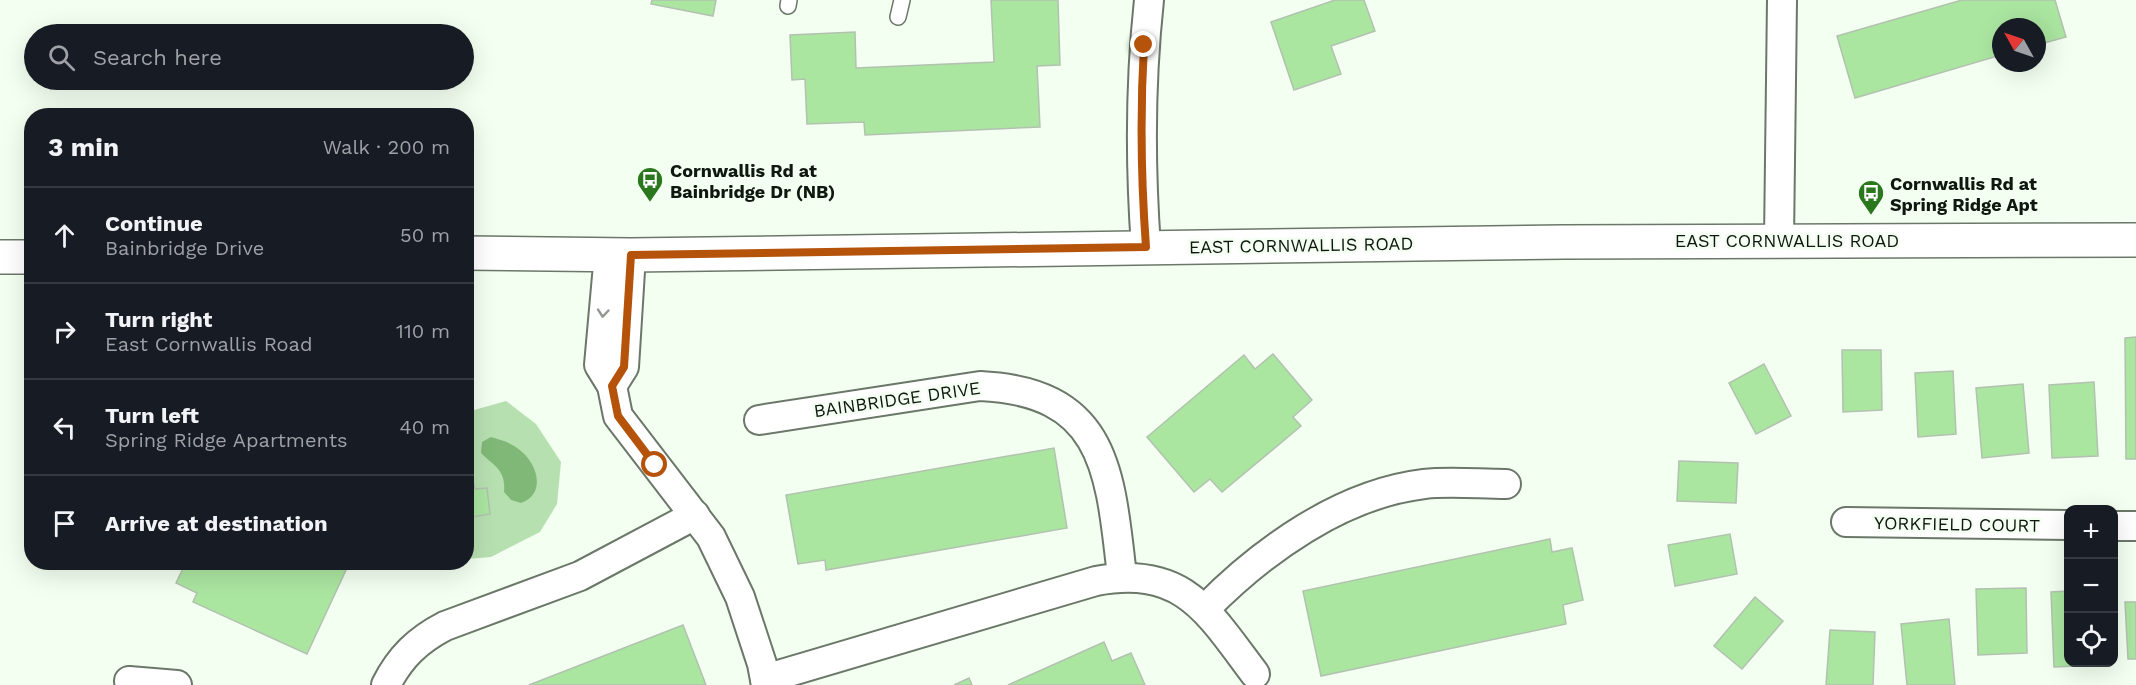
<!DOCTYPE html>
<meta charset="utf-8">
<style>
:root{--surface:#171b24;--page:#242831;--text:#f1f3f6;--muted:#9ea1a6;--line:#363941}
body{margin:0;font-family:"Work Sans",sans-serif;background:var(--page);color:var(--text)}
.controls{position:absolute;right:18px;bottom:18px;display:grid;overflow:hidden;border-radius:12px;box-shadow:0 6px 24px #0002}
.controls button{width:54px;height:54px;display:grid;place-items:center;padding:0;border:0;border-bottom:2px solid var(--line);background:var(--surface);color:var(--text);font:30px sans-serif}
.compass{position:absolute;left:1992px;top:18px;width:54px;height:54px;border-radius:50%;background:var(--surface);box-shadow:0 6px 24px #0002;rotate:310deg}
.stop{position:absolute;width:18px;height:18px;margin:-14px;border:4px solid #b45309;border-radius:50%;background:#fff}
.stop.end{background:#b45309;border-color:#fff;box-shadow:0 2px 6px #0008}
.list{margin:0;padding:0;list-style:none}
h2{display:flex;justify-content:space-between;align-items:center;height:78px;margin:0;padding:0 24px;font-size:26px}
h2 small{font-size:20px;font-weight:400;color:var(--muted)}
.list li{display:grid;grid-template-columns:39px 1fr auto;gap:18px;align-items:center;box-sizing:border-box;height:96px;padding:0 24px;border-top:2px solid var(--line)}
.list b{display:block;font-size:22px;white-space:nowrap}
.list p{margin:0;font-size:20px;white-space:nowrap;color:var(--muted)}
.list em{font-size:20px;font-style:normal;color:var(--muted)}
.icon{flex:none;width:33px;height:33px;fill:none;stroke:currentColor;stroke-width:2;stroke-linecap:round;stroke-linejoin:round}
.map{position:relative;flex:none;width:2136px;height:685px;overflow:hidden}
.search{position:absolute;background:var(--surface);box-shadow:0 6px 24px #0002;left:24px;top:24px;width:450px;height:66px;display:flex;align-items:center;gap:15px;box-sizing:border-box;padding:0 21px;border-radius:33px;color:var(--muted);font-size:22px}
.panel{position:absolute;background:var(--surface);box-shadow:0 6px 24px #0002;left:24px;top:108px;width:450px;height:462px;border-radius:24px}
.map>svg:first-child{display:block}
</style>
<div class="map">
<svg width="2136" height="685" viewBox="0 0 2136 685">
<rect width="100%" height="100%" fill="#f3fff0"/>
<path fill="#b7e0b1" d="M 506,401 L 536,424 L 561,462 L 557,504 L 540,532 L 491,557 L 467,559 L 467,412 Z"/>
<path fill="#80b977" d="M 491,437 C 502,440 512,443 521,451 C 538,465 546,494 521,503 L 511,500 L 504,492 C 506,470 495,467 481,453 L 482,442 Z"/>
<g fill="#abe6a1" stroke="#b2c1b0" stroke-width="1.5">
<path d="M 652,0 L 716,0 L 713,16 L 651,4 Z"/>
<path d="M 991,0 L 1058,0 L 1060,65 L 1037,66 L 1040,127 L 865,135 L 864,122 L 807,124 L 805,79 L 792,80 L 790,35 L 855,32 L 856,68 L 994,62 Z"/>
<path d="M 1335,0 L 1364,0 L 1375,31 L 1331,46 L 1341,74 L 1294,90 L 1271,22 Z"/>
<path d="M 1962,0 L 2055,0 L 2066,37 L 2037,45 L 2037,27 L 2001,27 L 2001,55 L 1855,98 L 1837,36 Z"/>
<path d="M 2136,337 L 2136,459 L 2126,459 L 2125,338 Z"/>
<path d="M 1842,350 L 1881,350 L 1882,410 L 1843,412 Z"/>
<path d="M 1273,354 L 1312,400 L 1293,417 L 1301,426 L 1222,492 L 1210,479 L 1194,492 L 1147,437 L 1244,355 L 1255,369 Z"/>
<path d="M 1764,364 L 1791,416 L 1756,434 L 1729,383 Z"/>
<path d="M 1953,371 L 1956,434 L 1918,437 L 1915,373 Z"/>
<path d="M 2094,382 L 2098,456 L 2052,458 L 2049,385 Z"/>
<path d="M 2023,384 L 2029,453 L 1982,458 L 1976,388 Z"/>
<path d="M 1054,448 L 1067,528 L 826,570 L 825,560 L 798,564 L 786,495 Z"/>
<path d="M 466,450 L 475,489 L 487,488 L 490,514 L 466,518 Z"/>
<path d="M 1679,461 L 1738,463 L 1736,503 L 1677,501 Z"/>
<path d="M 1730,534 L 1737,574 L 1675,586 L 1668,545 Z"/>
<path d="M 1550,539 L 1552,552 L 1572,548 L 1583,600 L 1563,605 L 1566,624 L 1321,676 L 1303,591 Z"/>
<path d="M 186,562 L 330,562 L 346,570 L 307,654 L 193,602 L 197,593 L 176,583 Z"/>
<path d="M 2026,588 L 2027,653 L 1978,655 L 1976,589 Z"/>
<path d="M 2068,591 L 2068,662 L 2099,662 L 2099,665 L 2054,667 L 2051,592 Z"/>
<path d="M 1755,597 L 1783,621 L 1742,669 L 1714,646 Z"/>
<path d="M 2125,602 L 2136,602 L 2136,659 L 2128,659 Z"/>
<path d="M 1949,619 L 1955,685 L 1907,685 L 1901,624 Z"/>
<path d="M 683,625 L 706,685 L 529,685 Z"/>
<path d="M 1830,630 L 1875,632 L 1873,685 L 1826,685 Z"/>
<path d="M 1104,642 L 1112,661 L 1131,653 L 1145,685 L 1008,685 Z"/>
<path d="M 969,678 L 972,685 L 954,685 Z"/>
</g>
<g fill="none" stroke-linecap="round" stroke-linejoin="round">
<g stroke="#6b7869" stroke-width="18">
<g id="lane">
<path d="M 788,6 L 789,0"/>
<path d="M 898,17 L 902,0"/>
</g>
</g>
<g stroke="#6b7869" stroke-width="32">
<g id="street">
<path d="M 1779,240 L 1782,0"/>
<path d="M 1146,247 C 1140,164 1140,83 1149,0"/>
<path d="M 609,254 L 599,365 L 612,386 L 624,367 L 631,255"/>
<path d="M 612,386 L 618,416 L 711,537 L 740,597 L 762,664 L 766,685"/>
<path d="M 759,420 L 980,386 C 1107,392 1110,472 1122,576"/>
<path d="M 1846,522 L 2068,525"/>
<path d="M 2114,526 L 2136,526"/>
<path d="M 1205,609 C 1262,551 1341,494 1424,484 C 1450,481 1479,484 1506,484"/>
<path d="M 765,679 L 1096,581 C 1184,565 1208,612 1255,674"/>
<path d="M 129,681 L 177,685"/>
<path d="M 386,685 C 400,657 418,640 445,626 L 580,576 L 695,515"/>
</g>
</g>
<g stroke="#6b7869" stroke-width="36">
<g id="secondary">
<path d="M 466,253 L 631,255 L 1564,242 L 2136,240"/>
<path d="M 0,257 L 32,257"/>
</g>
</g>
<use href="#lane" stroke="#fff" stroke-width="15"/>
<use href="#street" stroke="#fff" stroke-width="28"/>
<use href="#secondary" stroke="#fff" stroke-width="33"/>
</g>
<defs><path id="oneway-chevron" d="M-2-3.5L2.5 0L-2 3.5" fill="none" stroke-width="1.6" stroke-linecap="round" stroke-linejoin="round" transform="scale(1.5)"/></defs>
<use stroke="#939693" href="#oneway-chevron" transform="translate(603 313) rotate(95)"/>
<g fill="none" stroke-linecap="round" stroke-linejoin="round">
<path stroke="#b45309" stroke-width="8" d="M 655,465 L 618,416 L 612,386 L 624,367 L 631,255 L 1146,247 C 1141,179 1140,113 1144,45"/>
</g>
<defs>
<g id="bus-pin" transform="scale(1.35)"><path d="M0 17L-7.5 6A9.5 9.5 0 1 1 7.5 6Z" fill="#2a771d" stroke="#f3fff0"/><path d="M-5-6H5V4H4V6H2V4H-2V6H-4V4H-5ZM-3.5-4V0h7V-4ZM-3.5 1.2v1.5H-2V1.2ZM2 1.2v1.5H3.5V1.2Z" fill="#fff"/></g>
</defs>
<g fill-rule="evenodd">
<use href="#bus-pin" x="650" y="180"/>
<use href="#bus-pin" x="1871" y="193"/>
</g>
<g text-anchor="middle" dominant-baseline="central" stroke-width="5" stroke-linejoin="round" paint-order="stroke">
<g font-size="18" font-weight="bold" fill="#101610" stroke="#f3fff0" text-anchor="start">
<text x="670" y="170">Cornwallis Rd at<tspan x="670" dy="21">Bainbridge Dr (NB)</tspan></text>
<text x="1890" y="183">Cornwallis Rd at<tspan x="1890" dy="21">Spring Ridge Apt</tspan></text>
</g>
<g font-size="18" fill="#101610" stroke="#f3fff0">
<text x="1787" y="240">EAST CORNWALLIS ROAD</text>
<text transform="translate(1301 245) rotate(-1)">EAST CORNWALLIS ROAD</text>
<text transform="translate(897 399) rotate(-8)">BAINBRIDGE DRIVE</text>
<text transform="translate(1957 524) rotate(1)">YORKFIELD COURT</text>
</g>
</g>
</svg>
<div class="controls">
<button>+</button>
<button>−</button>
<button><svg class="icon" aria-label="locate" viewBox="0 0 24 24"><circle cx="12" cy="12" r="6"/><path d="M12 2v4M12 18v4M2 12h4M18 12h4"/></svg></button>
</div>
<svg class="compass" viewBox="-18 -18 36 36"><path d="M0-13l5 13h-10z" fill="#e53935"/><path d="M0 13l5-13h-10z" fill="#9ea1a6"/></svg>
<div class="stop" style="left:655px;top:465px"></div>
<div class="stop end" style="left:1144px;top:45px"></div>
<div class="search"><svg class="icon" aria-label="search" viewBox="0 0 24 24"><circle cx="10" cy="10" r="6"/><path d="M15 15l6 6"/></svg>Search here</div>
<section class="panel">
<h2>3 min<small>Walk · 200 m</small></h2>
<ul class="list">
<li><svg class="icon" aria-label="ahead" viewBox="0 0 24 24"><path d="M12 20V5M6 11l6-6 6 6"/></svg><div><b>Continue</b><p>Bainbridge Drive</p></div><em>50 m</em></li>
<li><svg class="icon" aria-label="right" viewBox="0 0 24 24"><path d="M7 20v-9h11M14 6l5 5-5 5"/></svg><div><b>Turn right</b><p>East Cornwallis Road</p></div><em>110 m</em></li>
<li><svg class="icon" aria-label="left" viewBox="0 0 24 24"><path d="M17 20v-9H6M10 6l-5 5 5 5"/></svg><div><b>Turn left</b><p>Spring Ridge Apartments</p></div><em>40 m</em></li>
<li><svg class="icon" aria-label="arrive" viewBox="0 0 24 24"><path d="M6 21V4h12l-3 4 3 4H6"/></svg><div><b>Arrive at destination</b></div></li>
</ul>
</section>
</div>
